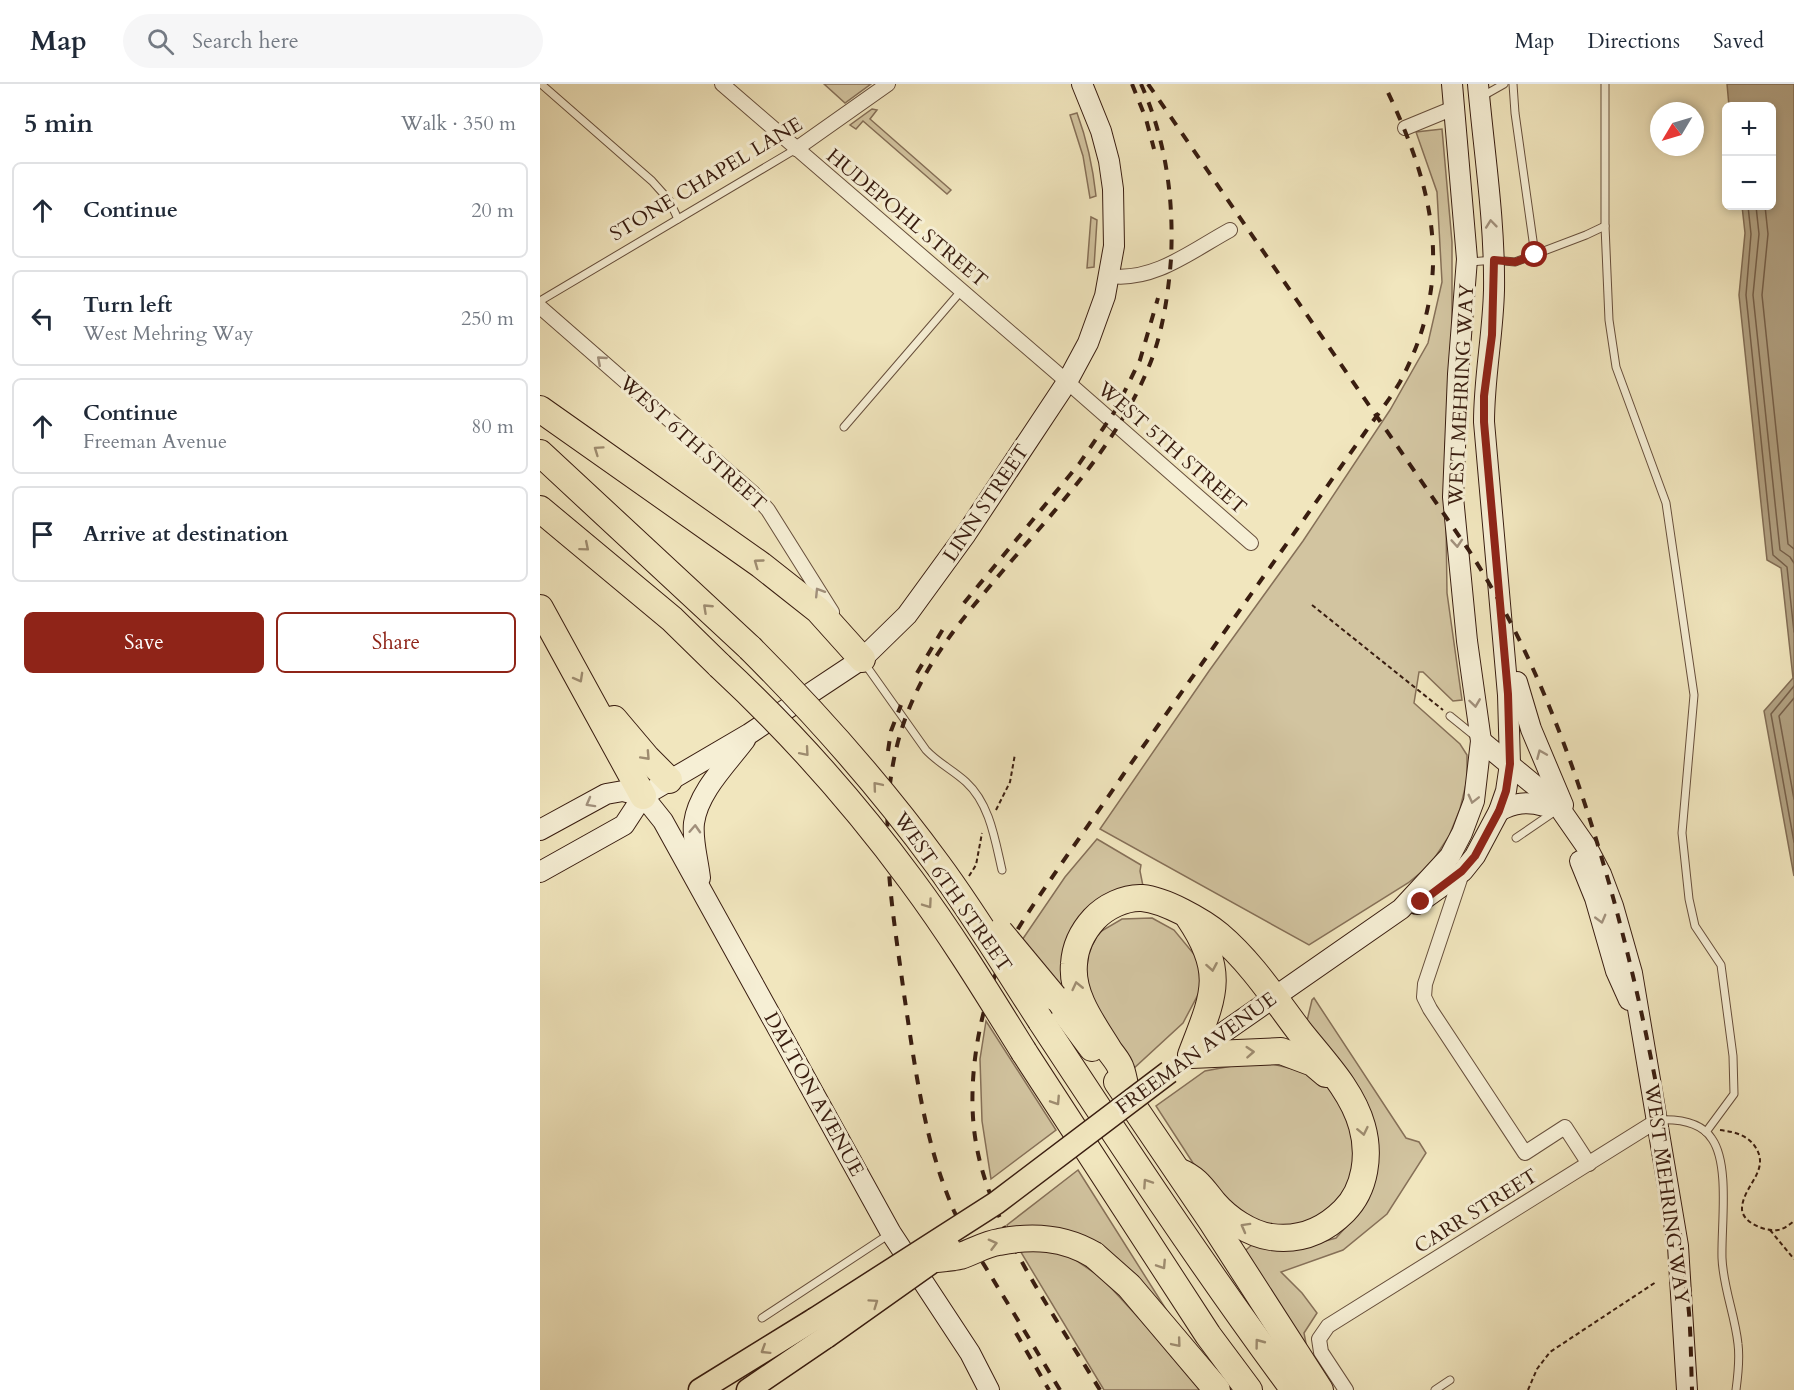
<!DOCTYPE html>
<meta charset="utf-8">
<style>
:root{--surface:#fff;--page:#f6f6f7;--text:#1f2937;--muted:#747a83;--line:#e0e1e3;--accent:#8f2418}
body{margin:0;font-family:Cardo,serif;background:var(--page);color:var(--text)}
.controls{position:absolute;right:18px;top:18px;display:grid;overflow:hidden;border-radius:9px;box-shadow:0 3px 9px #0003}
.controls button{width:54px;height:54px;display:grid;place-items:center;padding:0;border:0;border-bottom:2px solid var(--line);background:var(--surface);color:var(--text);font:30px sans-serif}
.compass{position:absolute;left:1110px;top:18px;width:54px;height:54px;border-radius:50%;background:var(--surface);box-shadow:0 3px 9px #0003;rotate:232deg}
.stop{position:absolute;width:18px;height:18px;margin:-14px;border:4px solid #8f2418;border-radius:50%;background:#fff}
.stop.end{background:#8f2418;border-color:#fff;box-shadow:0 2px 6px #0008}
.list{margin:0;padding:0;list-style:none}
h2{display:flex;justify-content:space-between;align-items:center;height:78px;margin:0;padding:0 24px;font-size:26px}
h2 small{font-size:20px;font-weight:400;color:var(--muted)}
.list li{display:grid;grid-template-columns:39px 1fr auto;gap:18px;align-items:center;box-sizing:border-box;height:96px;margin:0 12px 12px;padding:0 12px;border:2px solid var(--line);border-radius:9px}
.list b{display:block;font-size:22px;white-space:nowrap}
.list p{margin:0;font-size:20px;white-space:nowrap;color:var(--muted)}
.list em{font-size:20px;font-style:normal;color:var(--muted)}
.actions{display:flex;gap:12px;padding:18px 24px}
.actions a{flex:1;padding:14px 0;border:2px solid var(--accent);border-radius:9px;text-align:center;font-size:21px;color:var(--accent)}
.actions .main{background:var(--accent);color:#fff}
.icon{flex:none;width:33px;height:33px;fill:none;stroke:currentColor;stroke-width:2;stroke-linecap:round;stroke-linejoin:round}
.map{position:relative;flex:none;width:1254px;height:1306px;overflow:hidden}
header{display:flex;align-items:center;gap:36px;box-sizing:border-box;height:84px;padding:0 30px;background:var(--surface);border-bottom:2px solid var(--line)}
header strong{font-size:28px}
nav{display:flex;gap:33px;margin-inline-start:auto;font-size:21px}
.search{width:420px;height:54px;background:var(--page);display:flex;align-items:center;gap:15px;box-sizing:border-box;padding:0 21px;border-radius:33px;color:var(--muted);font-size:22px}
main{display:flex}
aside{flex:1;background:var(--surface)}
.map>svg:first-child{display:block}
</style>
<header>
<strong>Map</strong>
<div class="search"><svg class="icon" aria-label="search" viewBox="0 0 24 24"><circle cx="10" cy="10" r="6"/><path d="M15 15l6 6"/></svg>Search here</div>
<nav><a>Map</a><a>Directions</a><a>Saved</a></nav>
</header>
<main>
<aside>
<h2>5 min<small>Walk · 350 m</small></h2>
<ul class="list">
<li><svg class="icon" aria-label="ahead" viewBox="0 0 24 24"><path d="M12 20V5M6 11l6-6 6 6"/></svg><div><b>Continue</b></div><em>20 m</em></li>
<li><svg class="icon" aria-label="left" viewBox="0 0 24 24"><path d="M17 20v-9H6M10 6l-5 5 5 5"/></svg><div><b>Turn left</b><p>West Mehring Way</p></div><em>250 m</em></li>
<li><svg class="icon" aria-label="ahead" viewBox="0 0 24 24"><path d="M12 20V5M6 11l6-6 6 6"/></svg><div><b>Continue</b><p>Freeman Avenue</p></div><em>80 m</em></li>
<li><svg class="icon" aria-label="arrive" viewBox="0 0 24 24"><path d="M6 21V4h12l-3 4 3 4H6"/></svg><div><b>Arrive at destination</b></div></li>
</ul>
<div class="actions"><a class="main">Save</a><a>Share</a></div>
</aside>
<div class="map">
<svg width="1254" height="1306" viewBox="0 0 1254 1306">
<rect width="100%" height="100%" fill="#f1e6be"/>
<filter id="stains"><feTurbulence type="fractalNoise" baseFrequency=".00333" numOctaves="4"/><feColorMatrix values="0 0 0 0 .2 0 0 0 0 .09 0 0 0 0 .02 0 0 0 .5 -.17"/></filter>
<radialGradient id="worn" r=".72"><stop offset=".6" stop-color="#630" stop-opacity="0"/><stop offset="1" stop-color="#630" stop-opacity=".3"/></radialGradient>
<g fill="#d2c4a0" stroke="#867058" stroke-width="1.5">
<path d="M 284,0 L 331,0 L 305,19 Z"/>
<path d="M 332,25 L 337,26 L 330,35 L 411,106 L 407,110 L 323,37 L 316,45 L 310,41 Z"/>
<path d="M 537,29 C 547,56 553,84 556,112 L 550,114 L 543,72 L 530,31 Z"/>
<path d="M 902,45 L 912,158 L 912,269 L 905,365 L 907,509 L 922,616 L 913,617 L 883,588 L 879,588 L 874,619 L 920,660 L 927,671 L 927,696 L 920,725 L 909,752 L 890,781 L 868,799 L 769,861 L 560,745 L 669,587 L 763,457 L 850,326 L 888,259 L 902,198 L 897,108 L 876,48 Z"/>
<path d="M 551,133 L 557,136 L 554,183 L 547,184 Z"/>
<path d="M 557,755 L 601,781 L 600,787 L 604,807 L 556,822 L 534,924 L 480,859 L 525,793 Z"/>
<path d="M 612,834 L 634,846 L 658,875 L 661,905 L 643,939 L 593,985 L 544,905 L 545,877 L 558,849 L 582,835 Z"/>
<path d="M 774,914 L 866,1054 L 879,1058 L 886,1069 L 847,1130 L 803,1166 L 741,1188 L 762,1209 L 777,1229 L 764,1249 L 767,1265 L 700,1171 L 714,1159 L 734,1166 L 767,1162 L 796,1154 L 821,1126 L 836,1085 L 766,941 L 772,916 Z"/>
<path d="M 446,937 L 516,1046 L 451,1095 L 442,1037 L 440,975 Z"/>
<path d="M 719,977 L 766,988 L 789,1004 L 809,1033 L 818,1083 L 790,1133 L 742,1148 L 694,1129 L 653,1079 L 616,1022 L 665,987 Z"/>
<path d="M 538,1086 L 653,1268 L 582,1187 L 469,1148 L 467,1141 Z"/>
<path d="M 496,1164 L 528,1171 L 562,1194 L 665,1306 L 564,1306 L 479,1165 Z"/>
</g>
<path fill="#b2a283" stroke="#826d55" stroke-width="1.5" d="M 1187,0 L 1254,0 L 1254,792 L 1224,627 L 1253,594 L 1241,484 L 1227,476 L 1199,211 L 1205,149 L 1202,122 L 1232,122 L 1232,22 L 1189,22 Z"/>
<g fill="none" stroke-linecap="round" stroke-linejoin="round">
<g stroke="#76604a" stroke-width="1.5">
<path d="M 1208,122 L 1211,150 L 1206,211 L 1233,471 L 1247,483 L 1254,548"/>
<path d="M 1216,122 L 1219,150 L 1213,211 L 1240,466 L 1250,473 L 1254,479"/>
<path d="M 1225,122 L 1228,150 L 1222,211 L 1248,460 L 1254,465"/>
<path d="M 1254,602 L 1231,630 L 1254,758"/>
<path d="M 1254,614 L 1239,632 L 1254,715"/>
</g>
<g stroke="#674f3c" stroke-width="9">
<g id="service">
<path d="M 1,0 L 112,97 L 129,116 L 138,135"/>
<path d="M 973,0 L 975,29 L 995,171"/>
<path d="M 1065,0 L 1065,142 L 1069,236 L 1076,283 L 1126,419 L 1154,611 L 1142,749 L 1149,815 L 1155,842 L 1181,881 L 1193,972 L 1194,1010 L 1166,1048"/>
<path d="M 941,13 L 964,0"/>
<path d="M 930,178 L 954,176 L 975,178 L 1046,151 L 1065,142"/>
<path d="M 0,217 L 256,65"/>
<path d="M 304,343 L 422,206"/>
<path d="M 325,580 L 386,666 C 398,679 413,686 426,698 C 450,720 455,756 462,786"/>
<path d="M 910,632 L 936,653"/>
<path d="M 976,754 L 1011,730"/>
<path d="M 1118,1036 C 1137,1035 1161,1038 1172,1055 C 1190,1081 1181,1142 1182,1174 C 1183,1203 1195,1231 1198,1260 C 1200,1275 1198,1291 1196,1306"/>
<path d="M 222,1234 L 348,1151"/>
<path d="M 895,1306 L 910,1296"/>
</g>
</g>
<g stroke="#674f3c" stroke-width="16">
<g id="minor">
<path d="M 182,0 L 516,288 L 711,459"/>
<path d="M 865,44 L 916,23"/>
<path d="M 256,65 L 348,0"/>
<path d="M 570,192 C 614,198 653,166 690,146"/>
<path d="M 0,223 L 213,409 L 228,426 L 292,528"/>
<path d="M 922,789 L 885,900 L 884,913 L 890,925 L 985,1069 L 1025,1043 L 1049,1080"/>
<path d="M 806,1306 L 781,1268 L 779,1255 L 788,1242 L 1118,1036"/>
</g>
</g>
<g stroke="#391d10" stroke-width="22">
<g id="secondary">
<path d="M 977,598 L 991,645 L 1023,721"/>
<path d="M 941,657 L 1016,719 L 1048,765 L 1061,790 L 1073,822 L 1092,889 L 1138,1162 L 1147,1306"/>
<path d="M 103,712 L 123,737 L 351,1149 L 430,1269 L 449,1306"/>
<path d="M 959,727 C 974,719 987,717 1004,722"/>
<path d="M 0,746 L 66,710 L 83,707 L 103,712"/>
<path d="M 1040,777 L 1055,814 L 1076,887 L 1089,916"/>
<path d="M 0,788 L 84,741 L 103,712 L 209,650 L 322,575 L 367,531 L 426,450 L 527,298 L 548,259 L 565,212 L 574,162 L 573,105 L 569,77 L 561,47 L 542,0"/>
<path d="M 160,794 C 158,776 152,756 154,739 C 158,708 187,680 205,656"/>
<path d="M 877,820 L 923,787 L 935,772 L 959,727 L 966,707 L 970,680 L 968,611 L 944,338 C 944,294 953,250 954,206 C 955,137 944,68 938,0"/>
<path d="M 651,971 L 861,825 L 910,772 L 922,749 L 934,717 L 941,657 L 927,557 L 913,413 L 918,290 L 927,175 L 912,0"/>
</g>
</g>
<g stroke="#391d10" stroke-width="25">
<g id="primary">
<path d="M 160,1306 L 275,1235"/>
<path d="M 208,1306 L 286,1253"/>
</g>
</g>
<g stroke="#391d10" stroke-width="28">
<g id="motorway">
<path d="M 0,325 L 221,481 L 278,526 L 322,575"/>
<path d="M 0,369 L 210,564"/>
<path d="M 0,425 L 132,535 L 180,582"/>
<path d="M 0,524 L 103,712"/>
<path d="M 74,635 L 107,674 L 129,696"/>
<path d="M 649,834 C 687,890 673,913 651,971 L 741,967 L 773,979 L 786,990"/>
<path d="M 514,913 L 552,964"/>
<path d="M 501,937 C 583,1062 665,1186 754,1306"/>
<path d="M 484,968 L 668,1251 L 709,1306"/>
<path d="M 577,998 L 672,1138 L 780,1306"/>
<path d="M 587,1012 C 585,1003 584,993 581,985 C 579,978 573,972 569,966 C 553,940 531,911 534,880 C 535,863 543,847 554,835 C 565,823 585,813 602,814 C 625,816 662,837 679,851 C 711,878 735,915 760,948 C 783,977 812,1006 822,1042 C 830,1070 826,1105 804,1127 C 784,1147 760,1157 731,1153 C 710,1150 688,1135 674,1119 C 662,1104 656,1094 638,1087"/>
<path d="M 554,1171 L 589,1202 L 677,1306"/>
</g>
</g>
<g stroke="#391d10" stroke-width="2" stroke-dasharray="4.5 3" stroke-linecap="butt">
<path d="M 772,521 L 903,626"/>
<path d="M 456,726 L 470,698 L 475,670"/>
<path d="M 429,792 L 436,781 L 442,749"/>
<path d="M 1180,1046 C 1195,1048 1208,1051 1216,1064 C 1230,1087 1203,1102 1202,1124 C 1201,1138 1225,1148 1238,1146 C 1244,1145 1249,1141 1254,1137"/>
<path d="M 1230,1146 L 1254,1175"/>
<path d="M 988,1306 L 997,1285 L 1010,1268 L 1116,1198"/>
</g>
<use href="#service" stroke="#f6efd5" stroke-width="7"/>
<use href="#minor" stroke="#f6efd5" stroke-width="14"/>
<use href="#secondary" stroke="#f6efd5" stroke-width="20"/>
<use href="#primary" stroke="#f1e6be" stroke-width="22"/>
<use href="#motorway" stroke="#f1e6be" stroke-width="26"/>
<g stroke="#391d10" stroke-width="4" stroke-dasharray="10 10" stroke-linecap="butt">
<path d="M 592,0 L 606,35 L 614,65"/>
<path d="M 608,0 L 928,465 C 996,570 1037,686 1071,806 C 1109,944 1135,1086 1149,1229 C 1151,1254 1151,1280 1152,1306"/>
<path d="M 424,519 L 539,380 L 575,327 L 600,276 L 618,214"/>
<path d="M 377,589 L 403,545"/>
<path d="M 348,667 L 351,647 L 361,621"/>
<path d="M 476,1249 L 509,1306"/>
<path d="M 520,1306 C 499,1271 478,1236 457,1202 C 442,1177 426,1153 414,1127 C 384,1058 375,983 364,910 C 351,813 331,713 371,620 C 391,572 423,534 455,496 C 511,430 573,367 607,287 C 622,253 628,213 631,175 C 634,115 626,56 601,0"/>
<path d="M 560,1306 C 516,1233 450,1143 436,1059 C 426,1002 438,931 460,879 C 473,850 491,824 509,798 C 534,761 560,725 585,688 C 666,574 746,461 826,347 C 837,331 850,315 860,298 C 917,191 893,102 844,0"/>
</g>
<g stroke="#391d10" stroke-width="25" stroke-linecap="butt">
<g id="primary-bridge">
<path d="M 275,1235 L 456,1119 L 629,988"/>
<path d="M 286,1253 L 396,1175 L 409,1163"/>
</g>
</g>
<g stroke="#391d10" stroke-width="28" stroke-linecap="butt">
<g id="motorway-bridge">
<path d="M 210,564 C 278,632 341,703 398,781 C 435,831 467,885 501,937"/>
<path d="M 180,582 C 250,647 315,720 371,796 C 412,851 448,910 484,968"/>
<path d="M 460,848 L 514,913"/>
<path d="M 396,1175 C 404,1174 412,1174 420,1172 C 433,1168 445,1160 459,1158 C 493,1151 524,1153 554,1171"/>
</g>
</g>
<use href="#primary-bridge" stroke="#f1e6be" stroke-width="22"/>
<use href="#motorway-bridge" stroke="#f1e6be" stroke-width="26"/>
</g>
<defs><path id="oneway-chevron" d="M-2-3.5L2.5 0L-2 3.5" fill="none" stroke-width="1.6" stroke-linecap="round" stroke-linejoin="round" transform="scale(1.5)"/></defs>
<g stroke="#a1907c">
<use href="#oneway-chevron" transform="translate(951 140) rotate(-96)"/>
<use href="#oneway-chevron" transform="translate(61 276) rotate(-139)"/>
<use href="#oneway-chevron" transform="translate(917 459) rotate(86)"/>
<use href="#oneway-chevron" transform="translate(279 508) rotate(-122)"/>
<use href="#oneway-chevron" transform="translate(935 619) rotate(82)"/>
<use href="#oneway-chevron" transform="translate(1001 670) rotate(-113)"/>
<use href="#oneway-chevron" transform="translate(933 715) rotate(104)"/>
<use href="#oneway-chevron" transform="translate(50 719) rotate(151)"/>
<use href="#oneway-chevron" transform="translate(155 745) rotate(-87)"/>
<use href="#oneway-chevron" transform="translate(1061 835) rotate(75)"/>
</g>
<g stroke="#9e8c70">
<use href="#oneway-chevron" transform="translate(58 366) rotate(-145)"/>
<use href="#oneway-chevron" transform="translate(45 463) rotate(40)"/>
<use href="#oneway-chevron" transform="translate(218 479) rotate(-144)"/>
<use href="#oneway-chevron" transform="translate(167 524) rotate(-137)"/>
<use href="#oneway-chevron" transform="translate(39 594) rotate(61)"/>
<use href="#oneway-chevron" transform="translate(265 668) rotate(49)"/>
<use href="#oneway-chevron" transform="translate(106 672) rotate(47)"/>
<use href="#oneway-chevron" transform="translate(337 702) rotate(-130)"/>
<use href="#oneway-chevron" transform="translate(388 820) rotate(55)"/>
<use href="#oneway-chevron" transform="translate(672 883) rotate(80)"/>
<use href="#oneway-chevron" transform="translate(537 902) rotate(-103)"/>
<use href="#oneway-chevron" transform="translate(710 968) rotate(-4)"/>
<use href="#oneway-chevron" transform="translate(516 1017) rotate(57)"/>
<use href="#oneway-chevron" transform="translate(823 1047) rotate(78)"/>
<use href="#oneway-chevron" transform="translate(607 1099) rotate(-124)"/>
<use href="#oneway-chevron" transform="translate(705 1143) rotate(-151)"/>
<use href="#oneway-chevron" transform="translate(453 1160) rotate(-15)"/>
<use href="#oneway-chevron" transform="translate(622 1181) rotate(57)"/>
<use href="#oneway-chevron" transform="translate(334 1219) rotate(-35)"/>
<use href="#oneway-chevron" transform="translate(637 1259) rotate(50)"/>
<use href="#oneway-chevron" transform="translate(719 1259) rotate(-127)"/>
<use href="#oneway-chevron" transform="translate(225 1266) rotate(148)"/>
</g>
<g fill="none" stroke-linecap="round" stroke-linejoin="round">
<path stroke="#8f2418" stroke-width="8" d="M 881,818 L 922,787 L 935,772 L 959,727 L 966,707 L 970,680 L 968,610 L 944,338 L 944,312 L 952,251 L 954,176 L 975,178 L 995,171"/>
</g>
<g text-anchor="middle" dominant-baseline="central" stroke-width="6" stroke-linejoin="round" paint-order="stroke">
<g font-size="20" fill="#391d10" stroke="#f6efd5">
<text transform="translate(166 95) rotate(-31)">STONE CHAPEL LANE</text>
<text transform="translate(367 134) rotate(40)">HUDEPOHL STREET</text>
<text transform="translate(921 311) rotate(-87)">WEST MEHRING WAY</text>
<text transform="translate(153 359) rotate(42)">WEST 6TH STREET</text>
<text transform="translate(632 364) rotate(41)">WEST 5TH STREET</text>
<text transform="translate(446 419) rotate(-56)">LINN STREET</text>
<text transform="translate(413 808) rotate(55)">WEST 6TH STREET</text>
<text transform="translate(656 969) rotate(-36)">FREEMAN AVENUE</text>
<text transform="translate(274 1010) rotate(61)">DALTON AVENUE</text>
<text transform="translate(1127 1110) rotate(82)">WEST MEHRING WAY</text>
<text transform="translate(936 1127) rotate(-32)">CARR STREET</text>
</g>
</g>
<rect width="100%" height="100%" filter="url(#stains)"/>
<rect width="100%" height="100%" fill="url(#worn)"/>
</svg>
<div class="controls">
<button>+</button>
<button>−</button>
</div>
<svg class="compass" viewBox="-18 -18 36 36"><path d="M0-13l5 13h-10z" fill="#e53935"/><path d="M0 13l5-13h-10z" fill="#747a83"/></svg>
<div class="stop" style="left:995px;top:171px"></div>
<div class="stop end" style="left:881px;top:818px"></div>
</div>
</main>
